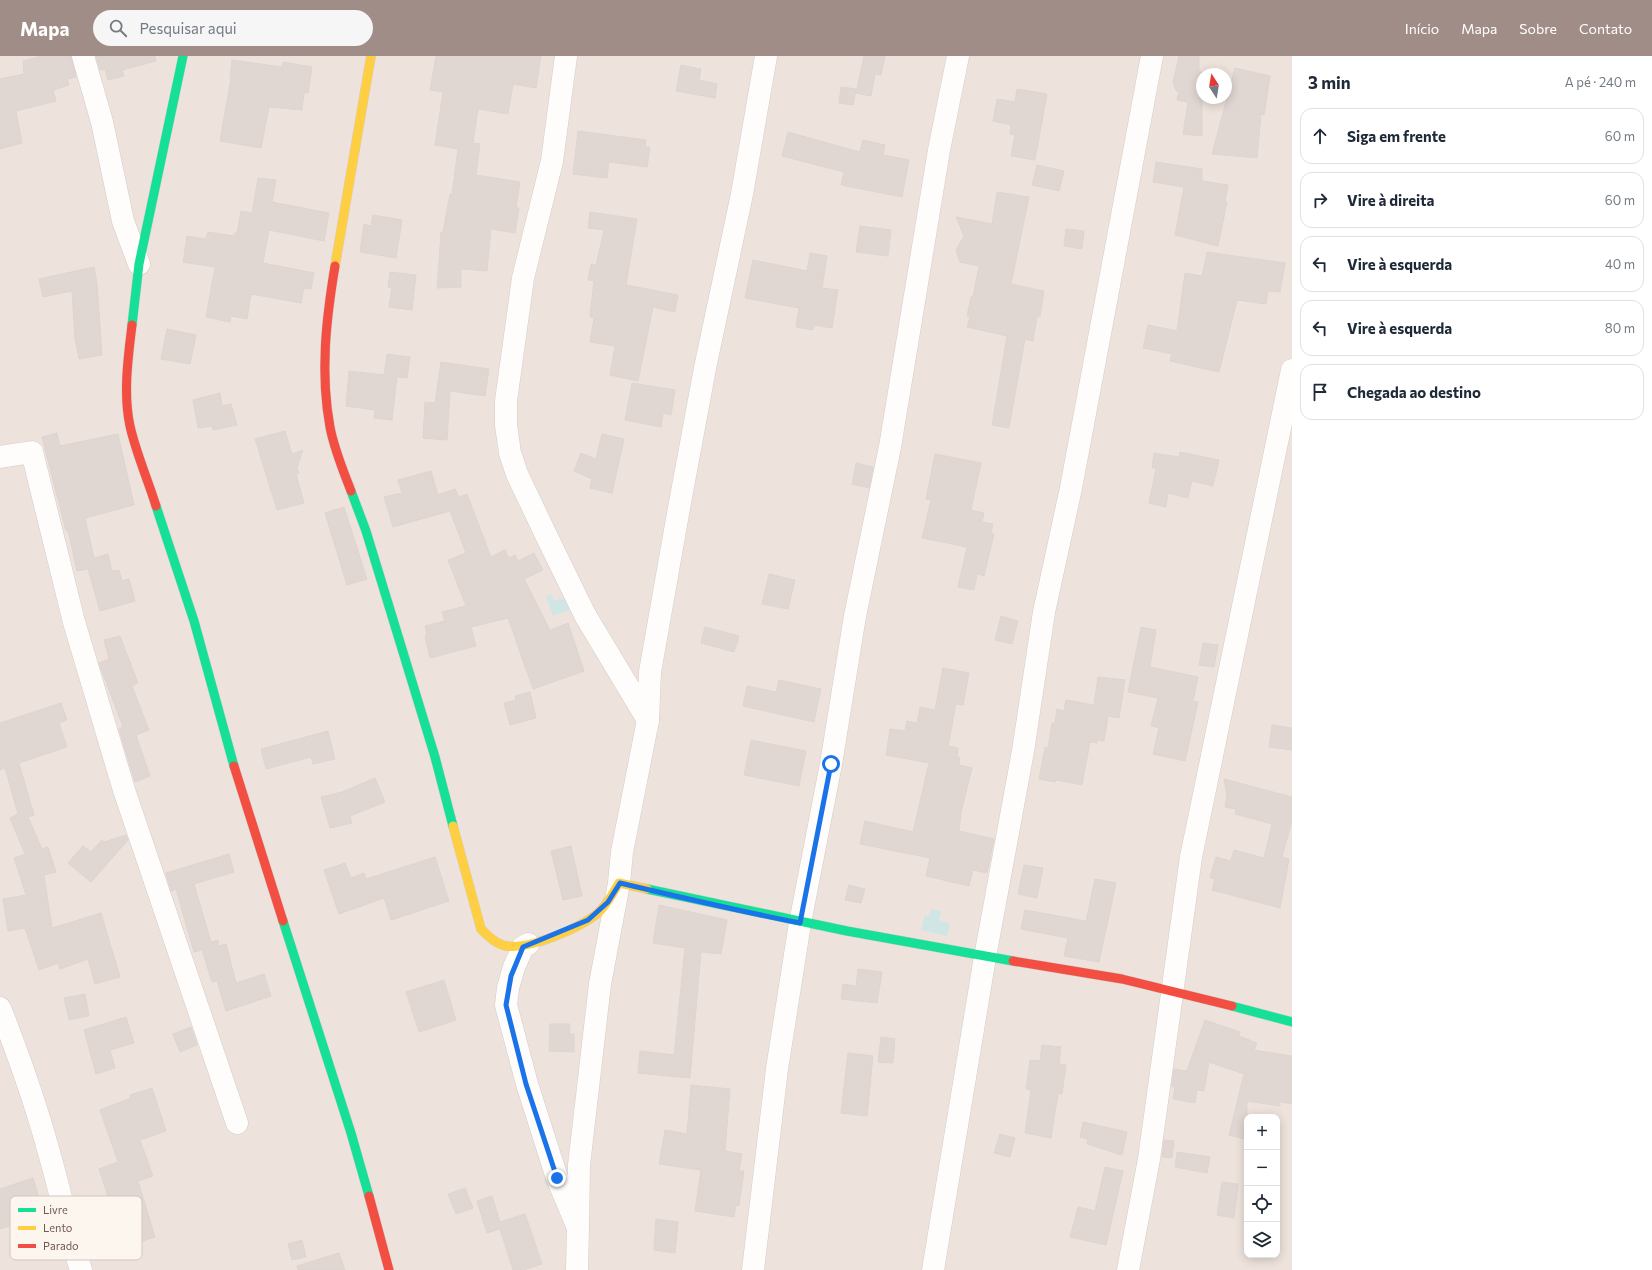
<!DOCTYPE html>
<html lang="pt">
<meta charset="utf-8">
<style>
:root{--surface:#fff;--page:#f6f6f7;--text:#1f2937;--muted:#747a83;--line:#e0e1e3;--accent:#a08d87}
body{margin:0;font-family:Commissioner,sans-serif;background:var(--page);color:var(--text)}
.controls{position:absolute;right:12px;bottom:12px;display:grid;overflow:hidden;border-radius:8px;box-shadow:0 2px 10px #0003}
.controls button{width:36px;height:36px;display:grid;place-items:center;padding:0;border:0;border-bottom:1px solid var(--line);background:var(--surface);color:var(--text);font:20px sans-serif}
.compass{position:absolute;left:1196px;top:12px;width:36px;height:36px;border-radius:50%;background:var(--surface);box-shadow:0 2px 10px #0003;rotate:348deg}
.stop{position:absolute;width:12px;height:12px;margin:-9px;border:3px solid #1a73e8;border-radius:50%;background:#fff}
.stop.end{background:#1a73e8;border-color:#fff;box-shadow:0 1px 4px #0008}
.list{margin:0;padding:0;list-style:none}
h2{display:flex;justify-content:space-between;align-items:center;height:52px;margin:0;padding:0 16px;font-size:17px}
h2 small{font-size:13px;font-weight:400;color:var(--muted)}
.list li{display:grid;grid-template-columns:26px 1fr auto;gap:12px;align-items:center;box-sizing:border-box;height:56px;margin:0 8px 8px;padding:0 8px;border:1px solid var(--line);border-radius:12px}
.list b{display:block;font-size:15px;white-space:nowrap}
.list em{font-size:13px;font-style:normal;color:var(--muted)}
.icon{flex:none;width:22px;height:22px;fill:none;stroke:currentColor;stroke-width:2;stroke-linecap:round;stroke-linejoin:round}
.map{position:relative;flex:none;width:1292px;height:1214px;overflow:hidden}
header{display:flex;align-items:center;gap:24px;box-sizing:border-box;height:56px;padding:0 20px;background:var(--accent);color:#fff}
header strong{font-size:19px}
nav{display:flex;gap:22px;margin-inline-start:auto;font-size:14px}
.search{width:280px;height:36px;background:var(--page);display:flex;align-items:center;gap:10px;box-sizing:border-box;padding:0 14px;border-radius:22px;color:var(--muted);font-size:15px}
main{display:flex}
aside{flex:1;background:var(--surface)}
.map>svg:first-child{display:block}
</style>
<header>
<strong>Mapa</strong>
<div class="search"><svg class="icon" aria-label="search" viewBox="0 0 24 24"><circle cx="10" cy="10" r="6"/><path d="M15 15l6 6"/></svg>Pesquisar aqui</div>
<nav><a>Início</a><a>Mapa</a><a>Sobre</a><a>Contato</a></nav>
</header>
<main>
<div class="map">
<svg width="1292" height="1214" viewBox="0 0 1292 1214">
<rect width="100%" height="100%" fill="#f6f1ed"/>
<path fill="#eee3dc" fill-rule="evenodd" d="M 0,0 L 1292,0 L 1292,1214 L 0,1214 ZM 1202,18 L 1226,18 L 1226,42 L 1202,42 ZM 1247,1061 L 1277,1061 L 1277,1199 L 1247,1199 Z"/>
<g fill="#d0e6e5">
<path d="M 551,538 L 554,545 L 569,541 L 573,553 L 553,560 L 546,540 Z"/>
<path d="M 931,853 L 941,855 L 939,864 L 950,867 L 947,880 L 921,874 L 925,859 L 929,860 Z"/>
</g>
<g fill="#e0d7d3" stroke="#ded4d0">
<path d="M 41,0 L 71,0 L 76,21 L 67,23 L 69,29 L 53,34 L 56,45 L 16,55 L 22,87 L 0,93 L 0,23 L 24,18 L 23,5 Z"/>
<path d="M 96,0 L 155,0 L 156,5 L 122,14 L 124,20 L 108,24 L 105,13 L 100,14 Z"/>
<path d="M 436,0 L 541,0 L 536,32 L 513,28 L 508,58 L 478,53 L 473,87 L 480,88 L 476,119 L 520,126 L 516,152 L 519,152 L 515,177 L 491,173 L 487,215 L 461,213 L 461,231 L 437,232 L 441,176 L 443,176 L 450,138 L 452,138 L 458,93 L 435,89 L 443,36 L 430,34 Z"/>
<path d="M 864,0 L 885,0 L 881,19 L 875,18 L 871,40 L 856,37 Z"/>
<path d="M 1179,0 L 1199,0 L 1199,16 L 1202,16 L 1202,80 L 1183,78 L 1188,46 L 1177,44 L 1179,35 L 1176,35 L 1173,26 Z"/>
<path d="M 232,4 L 282,11 L 283,6 L 312,11 L 308,37 L 304,36 L 302,54 L 269,51 L 261,92 L 220,85 L 231,22 L 230,21 Z"/>
<path d="M 681,9 L 701,13 L 699,24 L 717,28 L 715,42 L 676,35 Z"/>
<path d="M 1235,12 L 1270,20 L 1264,59 L 1261,58 L 1257,102 L 1212,98 Z"/>
<path d="M 841,31 L 856,33 L 853,49 L 839,47 Z"/>
<path d="M 1017,33 L 1047,38 L 1035,104 L 1011,100 L 1015,79 L 1010,78 L 1011,69 L 993,65 L 997,43 L 1015,46 Z"/>
<path d="M 578,75 L 646,84 L 645,91 L 650,91 L 647,111 L 609,106 L 607,122 L 573,118 Z"/>
<path d="M 788,76 L 860,96 L 863,84 L 885,89 L 883,99 L 909,104 L 902,141 L 841,129 L 844,116 L 782,100 Z"/>
<path d="M 1156,106 L 1202,113 L 1202,125 L 1228,129 L 1225,146 L 1227,146 L 1218,190 L 1175,179 L 1184,131 L 1153,126 Z"/>
<path d="M 1037,109 L 1064,115 L 1059,135 L 1032,129 Z"/>
<path d="M 258,122 L 276,124 L 272,146 L 329,157 L 324,185 L 269,174 L 263,207 L 314,217 L 311,233 L 304,232 L 301,247 L 251,238 L 247,263 L 231,260 L 230,266 L 206,261 L 215,211 L 183,206 L 187,180 L 206,183 L 208,176 L 234,180 L 235,177 L 237,177 L 241,155 L 252,157 Z"/>
<path d="M 997,136 L 1029,141 L 1011,228 L 1044,235 L 1040,260 L 1037,261 L 1033,285 L 1025,283 L 1009,372 L 992,369 L 1007,280 L 967,271 L 970,260 L 967,260 L 971,241 L 973,241 L 979,210 L 960,206 L 956,194 L 964,180 L 956,161 L 992,168 Z"/>
<path d="M 590,156 L 637,163 L 626,229 L 678,239 L 675,256 L 653,251 L 638,325 L 610,319 L 615,290 L 590,286 L 594,262 L 590,261 L 594,225 L 588,224 L 591,208 L 596,209 L 604,174 L 588,172 Z"/>
<path d="M 373,159 L 402,164 L 396,202 L 360,196 L 364,168 L 371,170 Z"/>
<path d="M 860,170 L 891,174 L 888,200 L 856,196 Z"/>
<path d="M 1066,173 L 1084,175 L 1082,193 L 1064,190 Z"/>
<path d="M 1207,196 L 1285,207 L 1280,236 L 1268,235 L 1266,248 L 1237,244 L 1219,316 L 1170,305 L 1172,298 L 1143,292 L 1148,269 L 1177,275 L 1185,217 L 1202,220 Z"/>
<path d="M 810,197 L 827,200 L 822,232 L 838,234 L 832,272 L 814,269 L 813,274 L 796,271 L 799,252 L 745,242 L 753,204 L 807,215 Z"/>
<path d="M 94,211 L 97,228 L 102,299 L 79,303 L 75,282 L 72,235 L 43,241 L 39,223 Z"/>
<path d="M 390,216 L 416,219 L 412,254 L 389,251 L 392,232 L 388,231 Z"/>
<path d="M 167,273 L 196,279 L 190,308 L 161,303 Z"/>
<path d="M 387,298 L 410,301 L 407,322 L 397,321 L 392,364 L 374,362 L 375,354 L 346,350 L 349,315 L 384,319 Z"/>
<path d="M 441,306 L 489,313 L 485,340 L 450,335 L 447,384 L 423,382 L 425,346 L 435,347 Z"/>
<path d="M 632,327 L 675,334 L 671,359 L 663,357 L 661,371 L 625,364 Z"/>
<path d="M 220,337 L 222,350 L 231,348 L 237,369 L 213,374 L 212,370 L 198,372 L 193,344 Z"/>
<path d="M 285,375 L 292,398 L 303,394 L 297,412 L 299,417 L 296,418 L 304,447 L 277,454 L 255,383 Z"/>
<path d="M 57,377 L 60,390 L 118,378 L 134,449 L 85,462 L 94,502 L 108,498 L 112,515 L 119,514 L 122,525 L 129,523 L 135,545 L 100,555 L 88,513 L 77,515 L 68,474 L 66,475 L 42,381 Z"/>
<path d="M 602,378 L 624,383 L 612,437 L 590,432 L 592,423 L 574,415 L 581,397 L 596,403 Z"/>
<path d="M 1180,396 L 1219,404 L 1213,430 L 1192,425 L 1188,442 L 1168,437 L 1166,451 L 1149,447 L 1156,412 L 1152,412 L 1154,397 L 1179,401 Z"/>
<path d="M 935,398 L 981,407 L 971,454 L 984,457 L 982,466 L 993,468 L 991,477 L 994,478 L 984,520 L 977,518 L 974,534 L 958,531 L 967,491 L 922,482 L 931,444 L 926,443 Z"/>
<path d="M 856,407 L 873,411 L 869,432 L 852,428 Z"/>
<path d="M 431,415 L 438,439 L 455,433 L 459,441 L 467,438 L 491,501 L 505,494 L 509,502 L 515,499 L 518,505 L 534,497 L 543,514 L 524,523 L 550,574 L 568,567 L 584,615 L 533,633 L 508,562 L 471,571 L 476,590 L 430,602 L 425,580 L 427,579 L 425,570 L 445,565 L 442,556 L 466,550 L 448,504 L 466,497 L 450,455 L 393,471 L 384,441 L 402,437 L 398,424 Z"/>
<path d="M 344,451 L 367,523 L 347,529 L 325,457 Z"/>
<path d="M 769,518 L 795,524 L 788,553 L 762,548 Z"/>
<path d="M 1001,560 L 1018,565 L 1012,588 L 995,584 Z"/>
<path d="M 705,571 L 739,580 L 734,596 L 701,587 Z"/>
<path d="M 1141,571 L 1156,574 L 1150,611 L 1198,621 L 1193,645 L 1198,646 L 1185,705 L 1153,698 L 1159,672 L 1151,670 L 1158,642 L 1128,636 Z"/>
<path d="M 120,580 L 138,627 L 132,630 L 149,674 L 136,679 L 150,720 L 135,726 L 119,673 L 123,671 L 99,607 L 109,603 L 104,584 Z"/>
<path d="M 1203,587 L 1218,589 L 1214,611 L 1199,609 Z"/>
<path d="M 943,612 L 969,617 L 963,649 L 956,648 L 948,690 L 958,692 L 957,700 L 960,702 L 959,709 L 972,712 L 961,756 L 959,775 L 994,783 L 987,817 L 973,814 L 969,830 L 926,820 L 930,802 L 860,788 L 865,765 L 913,776 L 929,707 L 886,699 L 890,673 L 905,675 L 907,665 L 917,667 L 920,651 L 935,654 Z"/>
<path d="M 1098,621 L 1125,624 L 1119,662 L 1108,660 L 1104,685 L 1097,684 L 1097,687 L 1090,686 L 1082,729 L 1056,724 L 1055,726 L 1039,723 L 1045,691 L 1048,692 L 1052,667 L 1055,667 L 1057,653 L 1064,655 L 1066,644 L 1094,649 Z"/>
<path d="M 779,624 L 821,633 L 814,666 L 743,650 L 747,630 L 776,636 Z"/>
<path d="M 530,636 L 536,662 L 510,669 L 504,647 L 516,644 L 515,640 Z"/>
<path d="M 61,647 L 67,664 L 59,667 L 67,691 L 19,707 L 34,759 L 28,761 L 42,793 L 48,791 L 56,816 L 44,819 L 52,872 L 101,857 L 120,921 L 95,928 L 88,903 L 60,913 L 58,907 L 39,914 L 25,872 L 8,875 L 3,843 L 26,839 L 14,802 L 25,798 L 10,762 L 18,758 L 5,712 L 0,714 L 0,667 Z"/>
<path d="M 1272,669 L 1292,672 L 1292,694 L 1269,691 Z"/>
<path d="M 328,675 L 335,703 L 313,708 L 311,701 L 266,713 L 261,693 Z"/>
<path d="M 751,684 L 806,695 L 799,730 L 744,719 Z"/>
<path d="M 375,722 L 385,746 L 350,760 L 352,767 L 330,772 L 321,741 L 342,736 Z"/>
<path d="M 1224,723 L 1292,741 L 1292,765 L 1282,801 L 1289,803 L 1280,852 L 1212,834 L 1215,823 L 1210,822 L 1216,801 L 1231,805 L 1234,794 L 1264,802 L 1272,768 L 1235,758 L 1236,753 L 1225,751 L 1227,739 Z"/>
<path d="M 126,779 L 128,784 L 91,826 L 68,807 L 83,790 L 91,796 L 102,784 L 104,786 Z"/>
<path d="M 571,790 L 582,840 L 563,844 L 551,795 Z"/>
<path d="M 229,798 L 234,816 L 194,828 L 211,886 L 218,884 L 219,890 L 226,888 L 236,927 L 264,918 L 271,940 L 226,955 L 217,925 L 212,926 L 202,894 L 194,896 L 176,833 L 171,835 L 166,817 Z"/>
<path d="M 435,801 L 449,845 L 391,864 L 384,842 L 339,858 L 324,814 L 345,807 L 351,822 L 364,817 L 366,823 Z"/>
<path d="M 1024,809 L 1043,812 L 1037,842 L 1018,838 Z"/>
<path d="M 1095,823 L 1116,827 L 1099,906 L 1064,900 L 1068,882 L 1021,873 L 1025,854 L 1086,865 Z"/>
<path d="M 849,829 L 865,833 L 861,847 L 845,844 Z"/>
<path d="M 659,849 L 727,864 L 721,898 L 701,896 L 690,1022 L 638,1017 L 640,995 L 674,999 L 685,892 L 653,887 Z"/>
<path d="M 858,913 L 882,916 L 877,947 L 841,943 L 843,928 L 856,930 Z"/>
<path d="M 444,924 L 456,964 L 419,976 L 406,936 Z"/>
<path d="M 85,938 L 89,960 L 69,964 L 64,942 Z"/>
<path d="M 126,961 L 134,987 L 110,994 L 115,1012 L 96,1018 L 84,974 Z"/>
<path d="M 1205,964 L 1240,976 L 1239,980 L 1257,987 L 1254,994 L 1292,1000 L 1292,1048 L 1280,1046 L 1280,1050 L 1247,1045 L 1247,1084 L 1229,1079 L 1244,1018 L 1209,1006 L 1204,1035 L 1197,1034 L 1195,1047 L 1173,1043 L 1175,1031 L 1172,1030 L 1174,1013 L 1187,1015 Z"/>
<path d="M 550,968 L 570,968 L 569,978 L 574,978 L 574,996 L 549,995 Z"/>
<path d="M 191,971 L 197,989 L 180,996 L 173,978 Z"/>
<path d="M 881,981 L 895,983 L 893,1007 L 878,1006 Z"/>
<path d="M 1042,989 L 1061,991 L 1059,1008 L 1066,1009 L 1062,1038 L 1058,1038 L 1051,1082 L 1025,1077 L 1031,1034 L 1026,1033 L 1030,1004 L 1040,1005 Z"/>
<path d="M 848,997 L 873,1000 L 867,1060 L 841,1057 Z"/>
<path d="M 691,1029 L 730,1033 L 725,1095 L 742,1098 L 739,1115 L 744,1115 L 739,1150 L 736,1149 L 734,1161 L 695,1155 L 701,1114 L 659,1108 L 665,1074 L 687,1078 Z"/>
<path d="M 152,1032 L 166,1075 L 140,1084 L 153,1120 L 138,1125 L 155,1181 L 100,1199 L 91,1172 L 95,1170 L 90,1153 L 110,1147 L 99,1113 L 118,1106 L 100,1054 L 131,1042 L 130,1039 Z"/>
<path d="M 1083,1066 L 1127,1076 L 1122,1099 L 1087,1088 L 1088,1083 L 1080,1081 Z"/>
<path d="M 1000,1078 L 1015,1082 L 1010,1101 L 994,1097 Z"/>
<path d="M 1164,1084 L 1174,1085 L 1172,1102 L 1162,1101 Z"/>
<path d="M 1177,1096 L 1210,1101 L 1207,1117 L 1175,1111 Z"/>
<path d="M 1105,1111 L 1123,1115 L 1106,1189 L 1070,1181 L 1078,1151 L 1095,1155 Z"/>
<path d="M 33,1122 L 39,1142 L 33,1144 L 36,1150 L 30,1152 L 33,1163 L 0,1173 L 0,1133 Z"/>
<path d="M 1222,1126 L 1238,1128 L 1234,1162 L 1217,1159 Z"/>
<path d="M 465,1132 L 473,1152 L 456,1158 L 448,1138 Z"/>
<path d="M 492,1140 L 500,1166 L 525,1158 L 542,1208 L 523,1214 L 513,1214 L 500,1173 L 487,1177 L 477,1145 Z"/>
<path d="M 656,1163 L 678,1166 L 675,1197 L 654,1194 Z"/>
<path d="M 302,1184 L 306,1201 L 292,1204 L 288,1188 Z"/>
<path d="M 339,1197 L 345,1214 L 298,1214 L 297,1210 Z"/>
</g>
<g fill="none" stroke-linecap="round" stroke-linejoin="round">
<g stroke="#d3ccc8" stroke-width="23">
<g id="street">
<path d="M 83,0 L 102,66 L 123,165 L 139,208"/>
<path d="M 566,0 L 552,105 L 523,222 L 506,345 L 506,369 L 510,397 L 517,418 L 546,479 L 585,559 L 648,664"/>
<path d="M 0,401 L 32,396 L 74,566 L 124,734 L 237,1067"/>
<path d="M 528,888 L 523,891 L 514,911 L 508,932 L 506,949 L 527,1028 L 557,1122 L 578,1172 L 577,1214"/>
<path d="M 0,952 C 18,998 35,1045 48,1093 C 60,1134 68,1174 81,1214"/>
<path d="M 578,1172 L 579,1109 L 600,928 L 619,827 L 622,796 L 648,664 L 650,616 L 679,452 L 705,312 L 742,138 L 766,0"/>
<path d="M 753,1214 L 777,1013 L 800,867 L 831,708 L 855,560 L 890,391 L 939,94 L 958,0"/>
<path d="M 933,1214 L 985,901 L 1023,695 L 1044,556 L 1071,432 L 1152,0"/>
<path d="M 1128,1214 L 1149,1103 L 1191,801 L 1292,314"/>
</g>
</g>
<g stroke="#d6cdca" stroke-width="10">
<g id="fast">
<path d="M 132,269 L 139,208 L 183,0"/>
<path d="M 351,435 L 366,475 L 435,701 L 453,770"/>
<path d="M 156,450 L 194,565 L 234,710"/>
<path d="M 647,833 L 847,875 L 1013,905"/>
<path d="M 283,865 L 351,1077 L 369,1140"/>
<path d="M 1232,950 L 1292,966"/>
</g>
</g>
<g stroke="#d6cdca" stroke-width="10">
<g id="slow">
<path d="M 335,210 L 371,0"/>
<path d="M 453,770 L 481,873 C 488,880 496,888 506,890 C 529,894 580,872 598,857 C 607,849 613,837 619,827 L 647,833"/>
</g>
</g>
<g stroke="#d6cdca" stroke-width="10">
<g id="jam">
<path d="M 335,210 C 326,264 320,317 330,371 C 334,393 343,414 351,435"/>
<path d="M 132,269 C 128,302 123,338 130,370 C 136,397 148,424 156,450"/>
<path d="M 234,710 L 283,865"/>
<path d="M 1013,905 L 1122,923 L 1232,950"/>
<path d="M 369,1140 L 389,1214"/>
</g>
</g>
<use href="#street" stroke="#fefdfc" stroke-width="22"/>
<use href="#fast" stroke="#16e098" stroke-width="9"/>
<use href="#slow" stroke="#ffcf43" stroke-width="9"/>
<use href="#jam" stroke="#f24e42" stroke-width="9"/>
</g>
<g fill="none" stroke-linecap="round" stroke-linejoin="round">
<path stroke="#1a73e8" stroke-width="5" d="M 557,1122 L 526,1028 L 506,949 L 511,920 L 523,891 L 588,864 L 608,846 L 620,827 C 679,841 739,855 800,867 L 831,708"/>
</g>
<rect x="10" y="1140" width="132" height="64" rx="6" fill="#fdf6ef" stroke="#d3c6bf" stroke-width="1"/>
<rect x="18" y="1152" width="18" height="4" fill="#16e098"/>
<rect x="18" y="1170" width="18" height="4" fill="#ffcf43"/>
<rect x="18" y="1188" width="18" height="4" fill="#f24e42"/>
<g font-size="11" fill="#725750">
<text x="43" y="1158">Livre</text>
<text x="43" y="1176">Lento</text>
<text x="43" y="1194">Parado</text>
</g>
</svg>
<div class="controls">
<button>+</button>
<button>−</button>
<button><svg class="icon" aria-label="locate" viewBox="0 0 24 24"><circle cx="12" cy="12" r="6"/><path d="M12 2v4M12 18v4M2 12h4M18 12h4"/></svg></button>
<button><svg class="icon" aria-label="layers" viewBox="0 0 24 24"><path d="M12 4l9 5-9 5-9-5zM3 14l9 5 9-5"/></svg></button>
</div>
<svg class="compass" viewBox="-18 -18 36 36"><path d="M0-13l5 13h-10z" fill="#e53935"/><path d="M0 13l5-13h-10z" fill="#747a83"/></svg>
<div class="stop" style="left:831px;top:708px"></div>
<div class="stop end" style="left:557px;top:1122px"></div>
</div>
<aside>
<h2>3 min<small>A pé · 240 m</small></h2>
<ul class="list">
<li><svg class="icon" aria-label="ahead" viewBox="0 0 24 24"><path d="M12 20V5M6 11l6-6 6 6"/></svg><div><b>Siga em frente</b></div><em>60 m</em></li>
<li><svg class="icon" aria-label="right" viewBox="0 0 24 24"><path d="M7 20v-9h11M14 6l5 5-5 5"/></svg><div><b>Vire à direita</b></div><em>60 m</em></li>
<li><svg class="icon" aria-label="left" viewBox="0 0 24 24"><path d="M17 20v-9H6M10 6l-5 5 5 5"/></svg><div><b>Vire à esquerda</b></div><em>40 m</em></li>
<li><svg class="icon" aria-label="left" viewBox="0 0 24 24"><path d="M17 20v-9H6M10 6l-5 5 5 5"/></svg><div><b>Vire à esquerda</b></div><em>80 m</em></li>
<li><svg class="icon" aria-label="arrive" viewBox="0 0 24 24"><path d="M6 21V4h12l-3 4 3 4H6"/></svg><div><b>Chegada ao destino</b></div></li>
</ul>
</aside>
</main>
